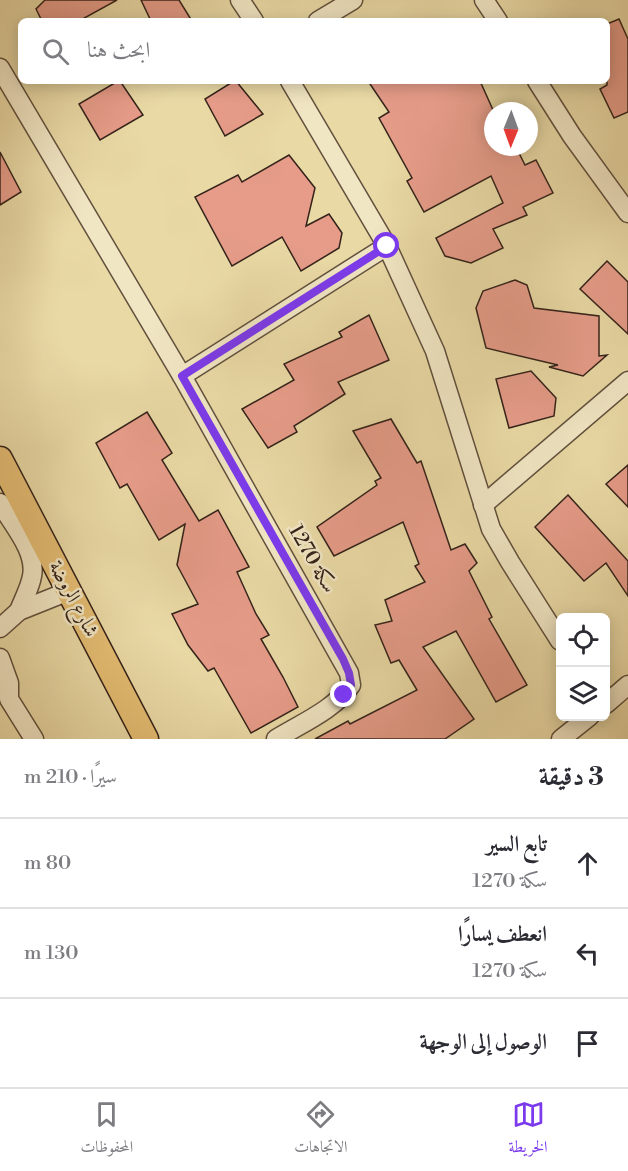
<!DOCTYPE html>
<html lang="ar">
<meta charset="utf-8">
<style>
:root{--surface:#fff;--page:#f7f7f7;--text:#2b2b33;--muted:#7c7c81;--line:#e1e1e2;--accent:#7c3aed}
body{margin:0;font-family:"Libre Bodoni",Amiri,serif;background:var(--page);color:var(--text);direction:rtl}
.controls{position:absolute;right:18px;bottom:18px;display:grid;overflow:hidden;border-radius:9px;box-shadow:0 3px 15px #0003}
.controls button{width:54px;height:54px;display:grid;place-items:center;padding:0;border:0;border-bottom:2px solid var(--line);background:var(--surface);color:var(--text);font:30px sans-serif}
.compass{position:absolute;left:484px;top:102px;width:54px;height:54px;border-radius:50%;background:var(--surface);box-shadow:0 3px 15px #0003;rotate:181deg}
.stop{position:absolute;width:18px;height:18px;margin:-14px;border:4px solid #7c3aed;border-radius:50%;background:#fff}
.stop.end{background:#7c3aed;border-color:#fff;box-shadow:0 2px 6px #0008}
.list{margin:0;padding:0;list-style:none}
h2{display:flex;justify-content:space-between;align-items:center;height:78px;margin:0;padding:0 24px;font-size:26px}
h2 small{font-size:20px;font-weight:400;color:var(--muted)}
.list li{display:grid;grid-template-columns:39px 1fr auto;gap:18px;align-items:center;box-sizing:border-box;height:90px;padding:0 24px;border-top:2px solid var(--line)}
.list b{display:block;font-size:22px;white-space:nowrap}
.list p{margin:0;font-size:20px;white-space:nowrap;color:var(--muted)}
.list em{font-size:20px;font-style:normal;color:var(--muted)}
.icon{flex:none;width:33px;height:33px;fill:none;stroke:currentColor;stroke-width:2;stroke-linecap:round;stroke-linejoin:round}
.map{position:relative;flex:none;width:628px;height:739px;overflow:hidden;direction:ltr}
.search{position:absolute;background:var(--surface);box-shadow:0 3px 15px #0003;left:18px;right:18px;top:18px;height:66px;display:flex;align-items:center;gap:15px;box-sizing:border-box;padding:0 21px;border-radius:9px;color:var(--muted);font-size:22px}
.sheet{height:348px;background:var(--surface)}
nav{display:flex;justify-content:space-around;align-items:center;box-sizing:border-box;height:84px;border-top:2px solid var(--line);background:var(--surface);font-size:16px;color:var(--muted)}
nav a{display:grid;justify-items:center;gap:3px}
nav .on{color:var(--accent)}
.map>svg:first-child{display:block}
</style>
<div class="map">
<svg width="628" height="739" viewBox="0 0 628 739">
<rect width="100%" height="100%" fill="#e9d9a5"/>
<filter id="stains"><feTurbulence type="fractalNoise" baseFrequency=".00333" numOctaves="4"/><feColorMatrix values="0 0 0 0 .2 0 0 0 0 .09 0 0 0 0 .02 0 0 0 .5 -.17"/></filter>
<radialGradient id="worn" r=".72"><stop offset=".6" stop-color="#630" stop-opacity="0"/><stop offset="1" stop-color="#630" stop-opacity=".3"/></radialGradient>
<g fill="#e69c89" stroke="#34231a" stroke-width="1.5">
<path d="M 45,0 L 117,0 L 79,21 L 42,21 L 36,9 Z"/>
<path d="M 141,0 L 179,0 L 192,21 L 151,21 Z"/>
<path d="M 619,19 L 628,39 L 628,112 L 614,118 L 600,89 L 607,85 L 607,24 Z"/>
<path d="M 118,81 L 120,81 L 143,115 L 100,140 L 79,104 Z"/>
<path d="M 234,81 L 236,81 L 263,114 L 225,136 L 205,99 Z"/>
<path d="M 368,81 L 480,81 L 493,110 L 493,147 L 516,147 L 525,165 L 536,160 L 553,193 L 523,207 L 527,215 L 493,229 L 503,248 L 471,263 L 445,256 L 436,238 L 503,203 L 491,176 L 424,212 L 407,181 L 412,178 L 379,118 L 389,112 Z"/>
<path d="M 0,152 L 21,192 L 0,205 Z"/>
<path d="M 289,155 L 315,188 L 306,226 L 329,214 L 342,233 L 339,248 L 301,271 L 282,237 L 232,266 L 195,197 L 238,175 L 242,182 Z"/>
<path d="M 607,261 L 628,282 L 628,334 L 580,289 Z"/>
<path d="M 515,280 L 527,285 L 534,308 L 599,316 L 599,356 L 607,355 L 583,376 L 549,367 L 558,365 L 486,348 L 476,308 L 483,291 Z"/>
<path d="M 369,315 L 389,360 L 338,382 L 345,394 L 294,426 L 297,432 L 268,448 L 242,409 L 294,380 L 284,364 L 342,337 L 339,332 Z"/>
<path d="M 531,371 L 556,398 L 554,416 L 509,428 L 496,379 Z"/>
<path d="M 147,412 L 172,453 L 162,460 L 199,521 L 218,510 L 249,567 L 237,572 L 256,614 L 269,635 L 261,639 L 283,677 L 298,707 L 251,733 L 214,668 L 208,671 L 188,645 L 172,614 L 198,604 L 177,565 L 185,524 L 159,540 L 127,484 L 120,488 L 96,443 Z"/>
<path d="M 391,419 L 417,463 L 421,461 L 451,550 L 465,544 L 477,563 L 469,571 L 492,617 L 489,619 L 527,685 L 496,702 L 456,631 L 423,647 L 474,719 L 445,739 L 315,739 L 348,721 L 350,724 L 417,690 L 399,660 L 391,663 L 375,625 L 392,621 L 385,600 L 425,582 L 415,566 L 419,564 L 403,522 L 334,556 L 317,527 L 377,485 L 375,481 L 381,478 L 353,431 Z"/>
<path d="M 628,465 L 628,507 L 606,484 Z"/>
<path d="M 568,495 L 628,561 L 628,596 L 606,563 L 584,581 L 535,527 Z"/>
</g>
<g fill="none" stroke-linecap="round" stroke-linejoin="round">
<g stroke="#61503d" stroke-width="21">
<g id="minor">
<path d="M 240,0 L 254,21"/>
<path d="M 484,0 L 498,21"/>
<path d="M 318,21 L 353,0"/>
<path d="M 0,68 L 182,376 L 349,673 L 351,685 C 334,710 302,723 276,739"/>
<path d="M 290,81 L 387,246 L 435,351 L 491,529 L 510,562 L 560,641"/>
<path d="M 537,81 L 572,136 L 628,213"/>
<path d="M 182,376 L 387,246"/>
<path d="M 0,503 C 12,524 37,551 32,576 C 30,588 23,600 19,611"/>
<path d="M 483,505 L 628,381"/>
<path d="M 0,628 L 19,611 L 69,591"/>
<path d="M 0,658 L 9,683 L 9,699 L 34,739"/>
<path d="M 606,704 L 628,685"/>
<path d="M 561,739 L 590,716"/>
</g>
</g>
<g stroke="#34231a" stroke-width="27">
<path id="major" d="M 0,459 L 146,739"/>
</g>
<use href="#minor" stroke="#f1e6c4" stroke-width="18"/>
<use href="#major" stroke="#e4bc72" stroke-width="24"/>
</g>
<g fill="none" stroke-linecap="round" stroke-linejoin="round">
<path stroke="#7c3aed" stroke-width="8" d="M 344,695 L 351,685 L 349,673 L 343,659 L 182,376 L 387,246"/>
</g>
<g text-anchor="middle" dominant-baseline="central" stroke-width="5" stroke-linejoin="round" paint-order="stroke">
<g font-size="20" fill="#34231a" stroke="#f1e6c4">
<text transform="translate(312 559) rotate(60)">سكة 1270</text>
<text transform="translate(73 599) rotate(62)">شارع الروضة</text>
</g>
</g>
<rect width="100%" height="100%" filter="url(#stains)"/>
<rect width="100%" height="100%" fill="url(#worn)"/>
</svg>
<div class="controls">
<button><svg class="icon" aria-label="locate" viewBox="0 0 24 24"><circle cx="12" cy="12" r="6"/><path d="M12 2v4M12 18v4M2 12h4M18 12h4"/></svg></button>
<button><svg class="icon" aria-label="layers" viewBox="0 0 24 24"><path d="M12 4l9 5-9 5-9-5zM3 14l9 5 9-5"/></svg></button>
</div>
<svg class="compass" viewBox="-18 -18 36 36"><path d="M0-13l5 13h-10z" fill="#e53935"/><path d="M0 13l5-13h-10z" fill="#7c7c81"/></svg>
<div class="stop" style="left:387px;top:246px"></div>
<div class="stop end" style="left:344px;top:695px"></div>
<div class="search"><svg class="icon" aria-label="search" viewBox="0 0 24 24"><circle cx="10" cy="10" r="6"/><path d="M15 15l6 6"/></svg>ابحث هنا</div>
</div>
<section class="sheet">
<h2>3 دقيقة<small>سيرًا · 210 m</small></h2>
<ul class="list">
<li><svg class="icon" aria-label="ahead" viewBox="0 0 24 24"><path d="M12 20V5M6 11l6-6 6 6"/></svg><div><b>تابع السير</b><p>سكة 1270</p></div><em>80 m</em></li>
<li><svg class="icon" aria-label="left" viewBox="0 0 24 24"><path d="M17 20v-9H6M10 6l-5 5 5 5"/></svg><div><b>انعطف يسارًا</b><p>سكة 1270</p></div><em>130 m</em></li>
<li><svg class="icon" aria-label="arrive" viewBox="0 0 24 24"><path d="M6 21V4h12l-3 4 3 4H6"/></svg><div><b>الوصول إلى الوجهة</b></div></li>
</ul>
</section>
<nav>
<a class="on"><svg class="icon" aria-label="map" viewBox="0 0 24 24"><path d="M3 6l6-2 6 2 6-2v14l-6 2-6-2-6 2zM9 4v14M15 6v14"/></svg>الخريطة</a>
<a><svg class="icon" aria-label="directions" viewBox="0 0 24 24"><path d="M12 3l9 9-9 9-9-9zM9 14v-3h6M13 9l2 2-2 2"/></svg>الاتجاهات</a>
<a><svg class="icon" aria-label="saved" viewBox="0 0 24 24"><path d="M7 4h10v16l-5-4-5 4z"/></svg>المحفوظات</a>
</nav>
